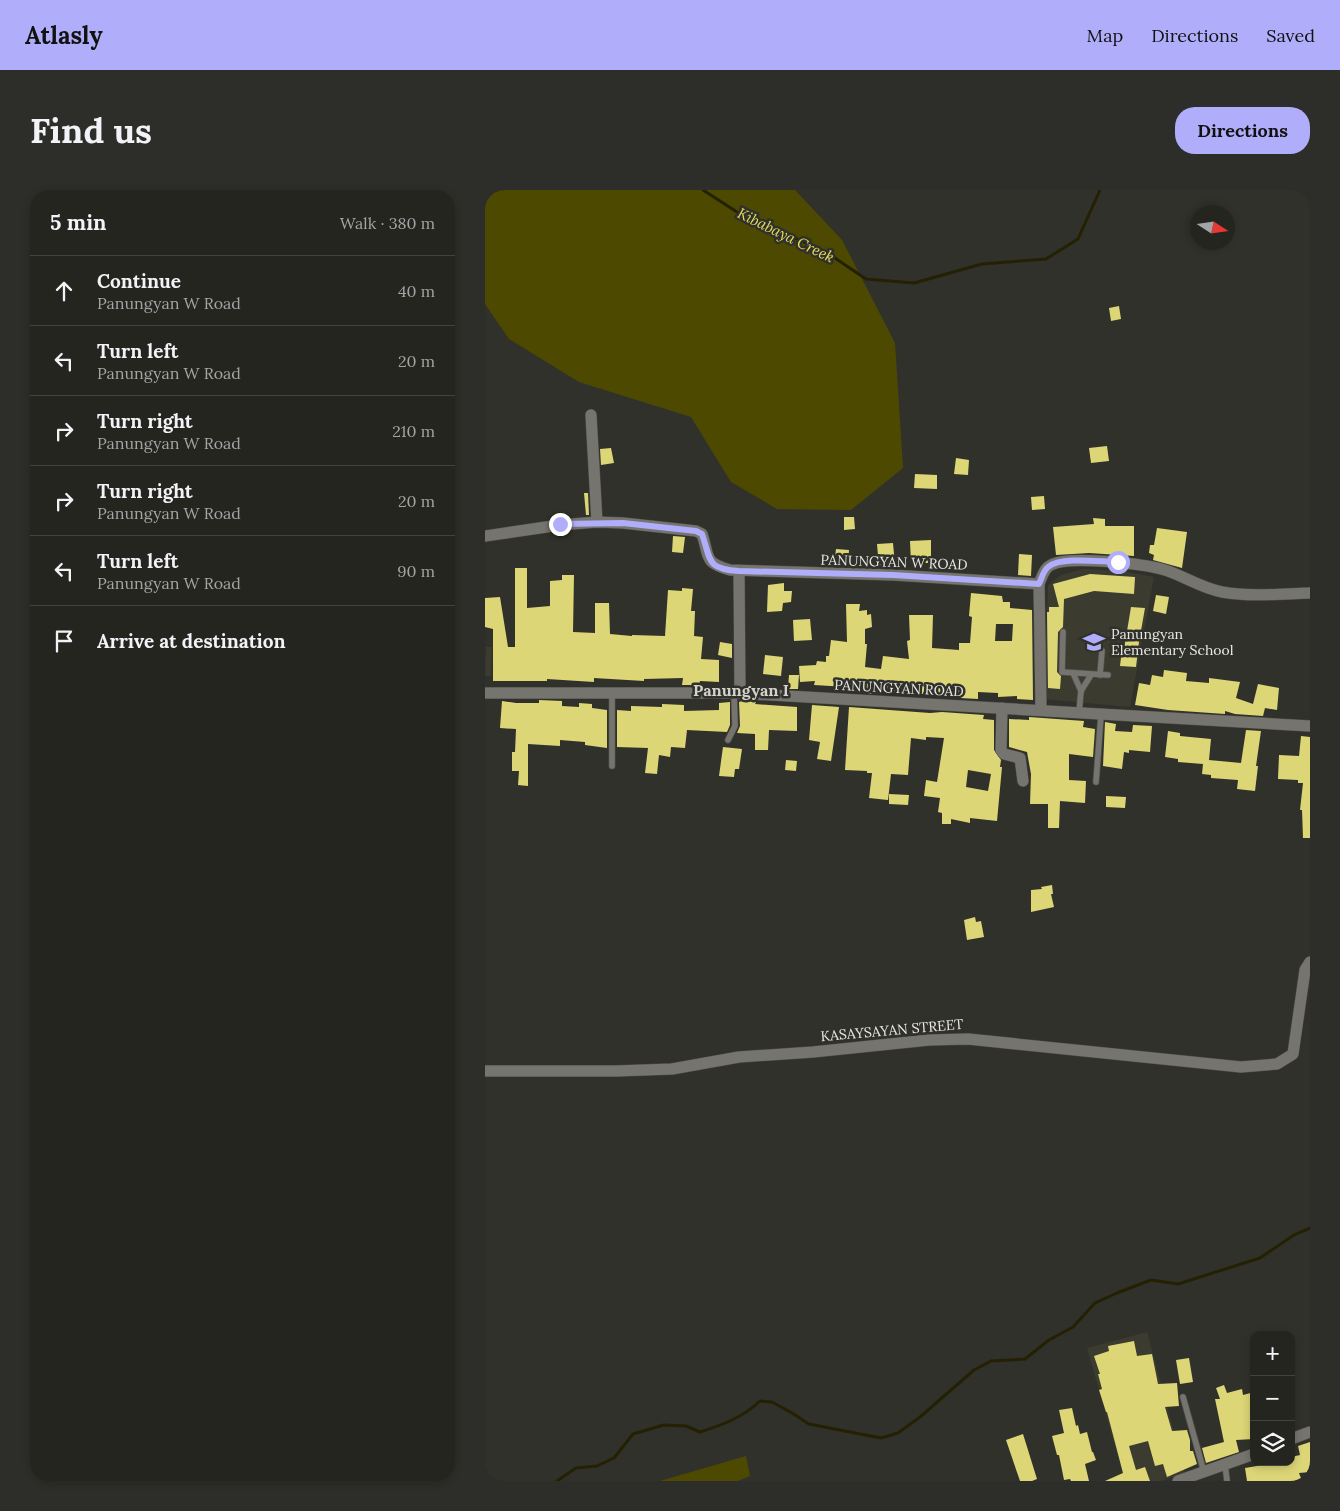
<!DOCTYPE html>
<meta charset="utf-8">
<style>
:root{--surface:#252520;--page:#2d2d29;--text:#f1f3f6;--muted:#a3a5a5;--line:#42423e;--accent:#b0aefa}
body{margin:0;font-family:Lora,serif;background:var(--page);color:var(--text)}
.controls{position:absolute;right:15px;bottom:15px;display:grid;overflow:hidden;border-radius:10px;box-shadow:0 2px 8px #0003}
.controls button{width:45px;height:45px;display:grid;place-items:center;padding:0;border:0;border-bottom:1px solid var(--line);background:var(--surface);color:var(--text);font:25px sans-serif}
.compass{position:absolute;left:705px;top:15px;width:45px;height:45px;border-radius:50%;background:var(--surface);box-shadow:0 2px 8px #0003;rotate:102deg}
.stop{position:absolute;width:15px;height:15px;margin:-11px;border:4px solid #b0aefa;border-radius:50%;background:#fff}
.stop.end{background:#b0aefa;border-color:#fff;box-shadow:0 1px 5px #0008}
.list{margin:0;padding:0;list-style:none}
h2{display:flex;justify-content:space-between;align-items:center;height:65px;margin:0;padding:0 20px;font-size:21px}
h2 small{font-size:16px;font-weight:400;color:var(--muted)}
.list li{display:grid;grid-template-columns:32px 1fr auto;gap:15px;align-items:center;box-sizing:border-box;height:70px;padding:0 20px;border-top:1px solid var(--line)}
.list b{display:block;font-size:19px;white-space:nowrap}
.list p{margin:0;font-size:16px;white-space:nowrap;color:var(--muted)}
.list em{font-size:16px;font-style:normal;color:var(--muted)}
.icon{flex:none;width:28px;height:28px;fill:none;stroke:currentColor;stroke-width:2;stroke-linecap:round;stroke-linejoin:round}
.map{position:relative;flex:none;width:825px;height:1291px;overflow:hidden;border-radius:20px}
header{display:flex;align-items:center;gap:30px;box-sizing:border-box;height:70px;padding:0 25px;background:var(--accent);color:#111}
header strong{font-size:24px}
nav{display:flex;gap:28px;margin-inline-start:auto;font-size:18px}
.intro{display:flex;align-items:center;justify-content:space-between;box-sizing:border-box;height:120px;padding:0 30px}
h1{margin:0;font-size:35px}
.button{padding:12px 22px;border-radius:20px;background:var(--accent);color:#111;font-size:18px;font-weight:700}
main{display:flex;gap:30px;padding:0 30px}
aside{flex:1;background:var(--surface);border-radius:20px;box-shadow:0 2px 8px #0003}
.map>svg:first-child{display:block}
</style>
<header>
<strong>Atlasly</strong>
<nav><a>Map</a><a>Directions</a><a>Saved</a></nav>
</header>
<div class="intro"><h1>Find us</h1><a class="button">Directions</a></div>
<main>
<aside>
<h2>5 min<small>Walk · 380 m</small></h2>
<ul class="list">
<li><svg class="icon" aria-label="ahead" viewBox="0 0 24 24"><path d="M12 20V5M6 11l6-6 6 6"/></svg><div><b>Continue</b><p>Panungyan W Road</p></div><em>40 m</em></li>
<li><svg class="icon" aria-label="left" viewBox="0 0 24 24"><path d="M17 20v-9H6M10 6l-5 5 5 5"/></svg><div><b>Turn left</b><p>Panungyan W Road</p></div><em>20 m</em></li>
<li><svg class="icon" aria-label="right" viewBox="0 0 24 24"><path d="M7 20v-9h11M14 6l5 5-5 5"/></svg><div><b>Turn right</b><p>Panungyan W Road</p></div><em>210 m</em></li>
<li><svg class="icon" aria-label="right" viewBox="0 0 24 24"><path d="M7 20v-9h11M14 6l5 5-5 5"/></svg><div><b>Turn right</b><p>Panungyan W Road</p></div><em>20 m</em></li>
<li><svg class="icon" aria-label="left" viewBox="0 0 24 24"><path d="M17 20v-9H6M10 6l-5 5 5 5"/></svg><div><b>Turn left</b><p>Panungyan W Road</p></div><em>90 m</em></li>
<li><svg class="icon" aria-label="arrive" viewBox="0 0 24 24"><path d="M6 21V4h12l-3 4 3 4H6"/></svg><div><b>Arrive at destination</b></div></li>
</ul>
</aside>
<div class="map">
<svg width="825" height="1291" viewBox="0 0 825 1291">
<rect width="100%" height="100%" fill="#31312b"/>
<g fill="#3c3b2f">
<path d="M 598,379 L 637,381 L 669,387 L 645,517 L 559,509 L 563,395 L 576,385 Z"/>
<path d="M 1,457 L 7,457 L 6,486 L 0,486 Z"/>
<path d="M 662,1142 L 700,1283 L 676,1291 L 640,1291 L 602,1158 Z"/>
</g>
<g fill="#4e4900">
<path d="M 0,0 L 310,0 L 357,50 L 410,153 L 418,278 L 366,320 L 292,319 L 246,292 L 206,227 L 94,192 L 24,149 L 0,114 Z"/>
<path d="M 261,1266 L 265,1286 L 253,1291 L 175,1291 Z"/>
</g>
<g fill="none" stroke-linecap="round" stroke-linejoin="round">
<g stroke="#242103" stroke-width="3">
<path d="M 218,0 L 252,22 L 341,62 L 381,89 L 429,93 L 497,74 L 561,69 L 593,49 L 615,0"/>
<path d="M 72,1291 L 91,1278 L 112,1276 L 129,1268 L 148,1244 L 179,1235 L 201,1236 L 215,1242 C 237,1235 257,1228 275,1211 L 287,1212 L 307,1223 L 324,1234 L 396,1248 L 413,1243 L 435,1227 L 489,1180 L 506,1171 L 540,1169 L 564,1150 L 588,1137 L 610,1113 L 632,1103 L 666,1090 L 693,1094 L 775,1068 L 809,1045 L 825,1038"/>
</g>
</g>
<g fill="#ddd677" fill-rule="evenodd">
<path d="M 634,116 L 636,129 L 626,131 L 624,118 Z"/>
<path d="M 622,256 L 624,271 L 606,273 L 604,258 Z"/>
<path d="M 126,258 L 129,273 L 116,275 L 115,259 Z"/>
<path d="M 471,268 L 484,270 L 483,285 L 469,284 Z"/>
<path d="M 430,284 L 452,285 L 452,299 L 429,298 Z"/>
<path d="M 99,303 L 103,303 L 104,325 L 101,325 Z"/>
<path d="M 559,306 L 560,319 L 547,320 L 546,307 Z"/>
<path d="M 359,327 L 369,327 L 370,339 L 359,340 Z"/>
<path d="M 608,328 L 620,329 L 620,336 L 649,336 L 649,366 L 604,363 L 571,365 L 568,337 L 609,334 Z"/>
<path d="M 672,338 L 702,342 L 697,378 L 668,370 L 669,365 L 664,363 L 665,355 L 669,355 Z"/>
<path d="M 188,346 L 200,347 L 198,363 L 187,362 Z"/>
<path d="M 446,350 L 446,373 L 426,373 L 425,351 Z"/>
<path d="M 408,353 L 410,375 L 394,377 L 392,354 Z"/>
<path d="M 351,359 L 364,360 L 363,376 L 349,376 Z"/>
<path d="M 534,364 L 547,365 L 546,386 L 533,385 Z"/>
<path d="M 30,378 L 42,378 L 42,418 L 65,416 L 65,391 L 77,390 L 77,385 L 89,385 L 88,442 L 110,443 L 110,413 L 124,413 L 125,444 L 147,446 L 147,445 L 180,446 L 183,400 L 197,401 L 197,398 L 208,399 L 206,421 L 210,421 L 209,446 L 218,447 L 216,469 L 234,470 L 234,492 L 215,491 L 214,495 L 197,495 L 198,488 L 159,489 L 159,491 L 109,488 L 109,492 L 62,489 L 62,491 L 8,491 L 8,439 L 0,437 L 0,408 L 15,407 L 23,457 L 30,457 Z"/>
<path d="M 605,384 L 650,387 L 649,404 L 609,401 L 579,409 L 578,437 L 573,442 L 572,482 L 576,486 L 575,499 L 563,498 L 562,422 L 564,422 L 564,417 L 574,417 L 568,394 Z"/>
<path d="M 299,393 L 299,401 L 307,401 L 306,412 L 298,413 L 297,421 L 282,422 L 283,395 Z"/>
<path d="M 486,403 L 517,406 L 518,412 L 525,412 L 525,418 L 547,420 L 548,510 L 532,509 L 532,506 L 513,507 L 513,503 L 493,502 L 493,509 L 458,507 L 443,504 L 422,504 L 422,505 L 389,502 L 389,504 L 378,503 L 379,501 L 361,499 L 362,497 L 329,495 L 330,491 L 315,492 L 314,476 L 331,475 L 332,471 L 341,472 L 341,466 L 344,466 L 346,450 L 362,452 L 361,414 L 375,414 L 374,421 L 382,420 L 382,425 L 386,424 L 387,437 L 380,439 L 380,454 L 382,454 L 380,477 L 396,479 L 398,466 L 424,469 L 422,451 L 425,450 L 424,425 L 448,425 L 447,458 L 474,460 L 474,453 L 485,453 L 487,427 L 484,426 ZM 511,434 L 528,434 L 527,451 L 510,451 Z"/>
<path d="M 671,405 L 684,407 L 681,424 L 668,421 Z"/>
<path d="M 646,417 L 660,418 L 654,452 L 651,477 L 635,476 L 637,459 L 639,459 Z"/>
<path d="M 325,429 L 327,450 L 309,451 L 308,430 Z"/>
<path d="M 235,452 L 247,454 L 247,468 L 233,465 Z"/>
<path d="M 280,465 L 298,467 L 296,486 L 278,484 Z"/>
<path d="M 679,480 L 702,483 L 701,491 L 724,493 L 724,488 L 755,492 L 751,508 L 768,514 L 773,494 L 794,498 L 792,520 L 780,518 L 778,526 L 750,524 L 740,521 L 740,524 L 683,520 L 650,515 L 654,493 L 665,495 L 667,485 L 678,487 Z"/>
<path d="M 304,485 L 314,485 L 313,499 L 303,499 Z"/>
<path d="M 54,510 L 77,511 L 77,516 L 94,517 L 94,513 L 107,514 L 107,518 L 122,520 L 122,558 L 100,555 L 100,552 L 75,550 L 75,556 L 43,554 L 43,596 L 33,595 L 34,581 L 27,581 L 27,562 L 30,562 L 31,539 L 15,538 L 17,511 L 31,513 L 54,513 Z"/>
<path d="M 257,511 L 271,512 L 270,514 L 312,517 L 312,541 L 284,540 L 283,560 L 270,560 L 270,544 L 252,543 L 255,536 L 254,512 Z"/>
<path d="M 245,512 L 245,535 L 242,542 L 202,540 L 200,558 L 186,557 L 185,567 L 174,565 L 172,584 L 160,583 L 163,558 L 132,557 L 132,520 L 146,521 L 146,516 L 177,517 L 177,514 L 199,515 L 199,521 L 234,520 L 234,513 Z"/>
<path d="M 327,515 L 354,517 L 346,571 L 332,569 L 335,552 L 324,550 Z"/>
<path d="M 364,517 L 445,523 L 457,522 L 499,525 L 498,529 L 509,530 L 509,560 L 516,570 L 515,577 L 517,577 L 512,631 L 485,628 L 485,633 L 466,629 L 466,634 L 457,634 L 457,623 L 453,622 L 455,608 L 439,606 L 441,590 L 452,592 L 459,548 L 441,547 L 441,550 L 426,548 L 423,585 L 406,584 L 403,610 L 384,608 L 387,583 L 382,583 L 382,581 L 360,580 ZM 483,580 L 506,584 L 503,601 L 481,597 Z"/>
<path d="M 544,527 L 599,531 L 598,537 L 610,539 L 608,567 L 584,564 L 584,590 L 601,591 L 600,613 L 575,611 L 574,638 L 563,638 L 563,614 L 545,614 L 546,584 L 542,562 L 524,557 L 524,529 L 544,530 Z"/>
<path d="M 620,532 L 631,534 L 630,541 L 647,542 L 648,535 L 667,536 L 665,562 L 644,560 L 644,563 L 639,562 L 637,579 L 618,576 Z"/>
<path d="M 761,540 L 776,541 L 771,576 L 773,576 L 770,601 L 752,599 L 753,590 L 726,588 L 726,585 L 717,584 L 718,574 L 693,572 L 693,569 L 680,567 L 683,541 L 695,543 L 695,546 L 726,549 L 724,570 L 756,573 Z"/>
<path d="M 816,546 L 825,547 L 825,648 L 818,648 L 817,620 L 815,620 L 818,593 L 813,593 L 813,590 L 793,589 L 794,565 L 814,566 Z"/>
<path d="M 238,557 L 257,559 L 254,579 L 250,579 L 249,587 L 234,586 Z"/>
<path d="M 301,570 L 312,571 L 311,581 L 300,580 Z"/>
<path d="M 404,604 L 424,605 L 423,615 L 404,614 Z"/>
<path d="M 621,606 L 641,607 L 640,618 L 621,617 Z"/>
<path d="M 567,695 L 568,704 L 566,704 L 569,717 L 546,722 L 546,700 L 557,699 L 556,697 Z"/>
<path d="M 490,727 L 491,732 L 496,731 L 499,747 L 482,750 L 479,730 Z"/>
<path d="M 649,1151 L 652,1166 L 667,1164 L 673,1194 L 692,1193 L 694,1216 L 680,1217 L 687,1241 L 702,1240 L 705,1250 L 705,1261 L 708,1261 L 712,1274 L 682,1287 L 678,1274 L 670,1276 L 663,1251 L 644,1256 L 651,1280 L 660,1277 L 665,1291 L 620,1291 L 638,1283 L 622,1222 L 621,1222 L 614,1200 L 617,1199 L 613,1184 L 615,1184 L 609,1166 L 624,1161 L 623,1156 Z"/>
<path d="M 704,1168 L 708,1192 L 695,1194 L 691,1170 Z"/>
<path d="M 739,1195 L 742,1203 L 757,1199 L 758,1205 L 769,1202 L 769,1249 L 751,1250 L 754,1262 L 721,1273 L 717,1258 L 739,1252 L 730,1209 L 735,1209 L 731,1198 Z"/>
<path d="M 587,1218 L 591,1236 L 593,1235 L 595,1244 L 602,1242 L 607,1262 L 608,1262 L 611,1270 L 600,1274 L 604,1291 L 586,1291 L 585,1289 L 579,1290 L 574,1265 L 572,1265 L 567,1246 L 579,1243 L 574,1220 Z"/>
<path d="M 538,1244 L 552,1289 L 547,1291 L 535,1291 L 521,1250 Z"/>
<path d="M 825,1252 L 825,1282 L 814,1283 L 817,1291 L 762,1291 L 760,1278 L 778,1275 L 778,1272 L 806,1272 L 806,1267 L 815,1265 L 813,1256 Z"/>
</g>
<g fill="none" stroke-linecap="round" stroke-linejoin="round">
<g stroke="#4f4f4a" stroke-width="7">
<g id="lane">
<path d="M 578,442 L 577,482 L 623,485"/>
<path d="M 588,483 L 596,501"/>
<path d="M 615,485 L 617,461"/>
<path d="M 127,503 L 127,576"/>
<path d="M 594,523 L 596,501 L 606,485"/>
<path d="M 243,550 L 250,536 L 249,503"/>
<path d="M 611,592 L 616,525"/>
<path d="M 698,1207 L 719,1282"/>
<path d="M 740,1274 L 742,1291"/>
</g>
</g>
<g stroke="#4f4f4a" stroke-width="12">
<g id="street">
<path d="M 106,225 L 112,332"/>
<path d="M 0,346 L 75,335 L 112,332 L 138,333 L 211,341 L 217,344 C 225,368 218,372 245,380 L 408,385 L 554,394"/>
<path d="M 254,381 L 255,503"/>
<path d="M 0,503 L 249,503 L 825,536"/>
<path d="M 517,518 L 516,560 L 519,564 L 535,568 L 538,591"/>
<path d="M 556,520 L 554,394 C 557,387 559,378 566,375 C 583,365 660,374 680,380 C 699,386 716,398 737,402 C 766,407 796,404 825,403"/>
<path d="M 0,881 L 131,881 L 187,879 L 254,867 L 328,862 L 444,850 L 483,849 L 756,877 L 792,874 L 808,864 L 820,780 L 825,772"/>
<path d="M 806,1249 L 825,1242"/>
<path d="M 693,1291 L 769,1264"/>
</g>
</g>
<use href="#lane" stroke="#75746e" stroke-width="5.5"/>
<use href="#street" stroke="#75746e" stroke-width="11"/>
</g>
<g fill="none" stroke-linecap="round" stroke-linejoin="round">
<path stroke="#b0aefa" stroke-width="6" d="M 75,334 L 138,333 L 211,341 L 217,344 C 226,370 221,379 254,381 L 408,385 L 554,394 C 557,388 558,381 563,377 C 576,366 616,372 633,372"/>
</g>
<defs>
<g id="school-bare" transform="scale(1.725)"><path d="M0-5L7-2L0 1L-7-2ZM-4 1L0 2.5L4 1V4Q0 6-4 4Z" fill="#b0aefa" stroke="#31312b" stroke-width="2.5" paint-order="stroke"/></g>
</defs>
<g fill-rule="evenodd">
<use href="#school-bare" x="609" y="452"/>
</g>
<g text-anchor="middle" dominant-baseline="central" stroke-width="5" stroke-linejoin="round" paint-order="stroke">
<g font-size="14" fill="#e9e8e5" stroke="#31312b">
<text transform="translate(409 372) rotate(2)">PANUNGYAN W ROAD</text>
<text transform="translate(414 498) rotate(3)">PANUNGYAN ROAD</text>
<text transform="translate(407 840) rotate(-5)">KASAYSAYAN STREET</text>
</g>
<g font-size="14" fill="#e9e8e5" stroke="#31312b" text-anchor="start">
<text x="626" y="444">Panungyan<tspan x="626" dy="16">Elementary School</tspan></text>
</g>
<g font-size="15" font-style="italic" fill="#e6dc5d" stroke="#31312b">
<text transform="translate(301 45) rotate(26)">Kibabaya Creek</text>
</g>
<g font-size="16" font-weight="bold" fill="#d3d2cb" stroke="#31312b">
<text x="256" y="500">Panungyan I</text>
</g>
</g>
</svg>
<div class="controls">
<button>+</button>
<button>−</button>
<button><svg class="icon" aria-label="layers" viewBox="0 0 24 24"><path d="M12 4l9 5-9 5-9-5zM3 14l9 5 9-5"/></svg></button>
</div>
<svg class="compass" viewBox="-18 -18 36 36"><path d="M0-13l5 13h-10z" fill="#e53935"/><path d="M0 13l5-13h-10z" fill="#a3a5a5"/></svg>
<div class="stop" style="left:633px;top:372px"></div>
<div class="stop end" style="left:75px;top:334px"></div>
</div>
</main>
